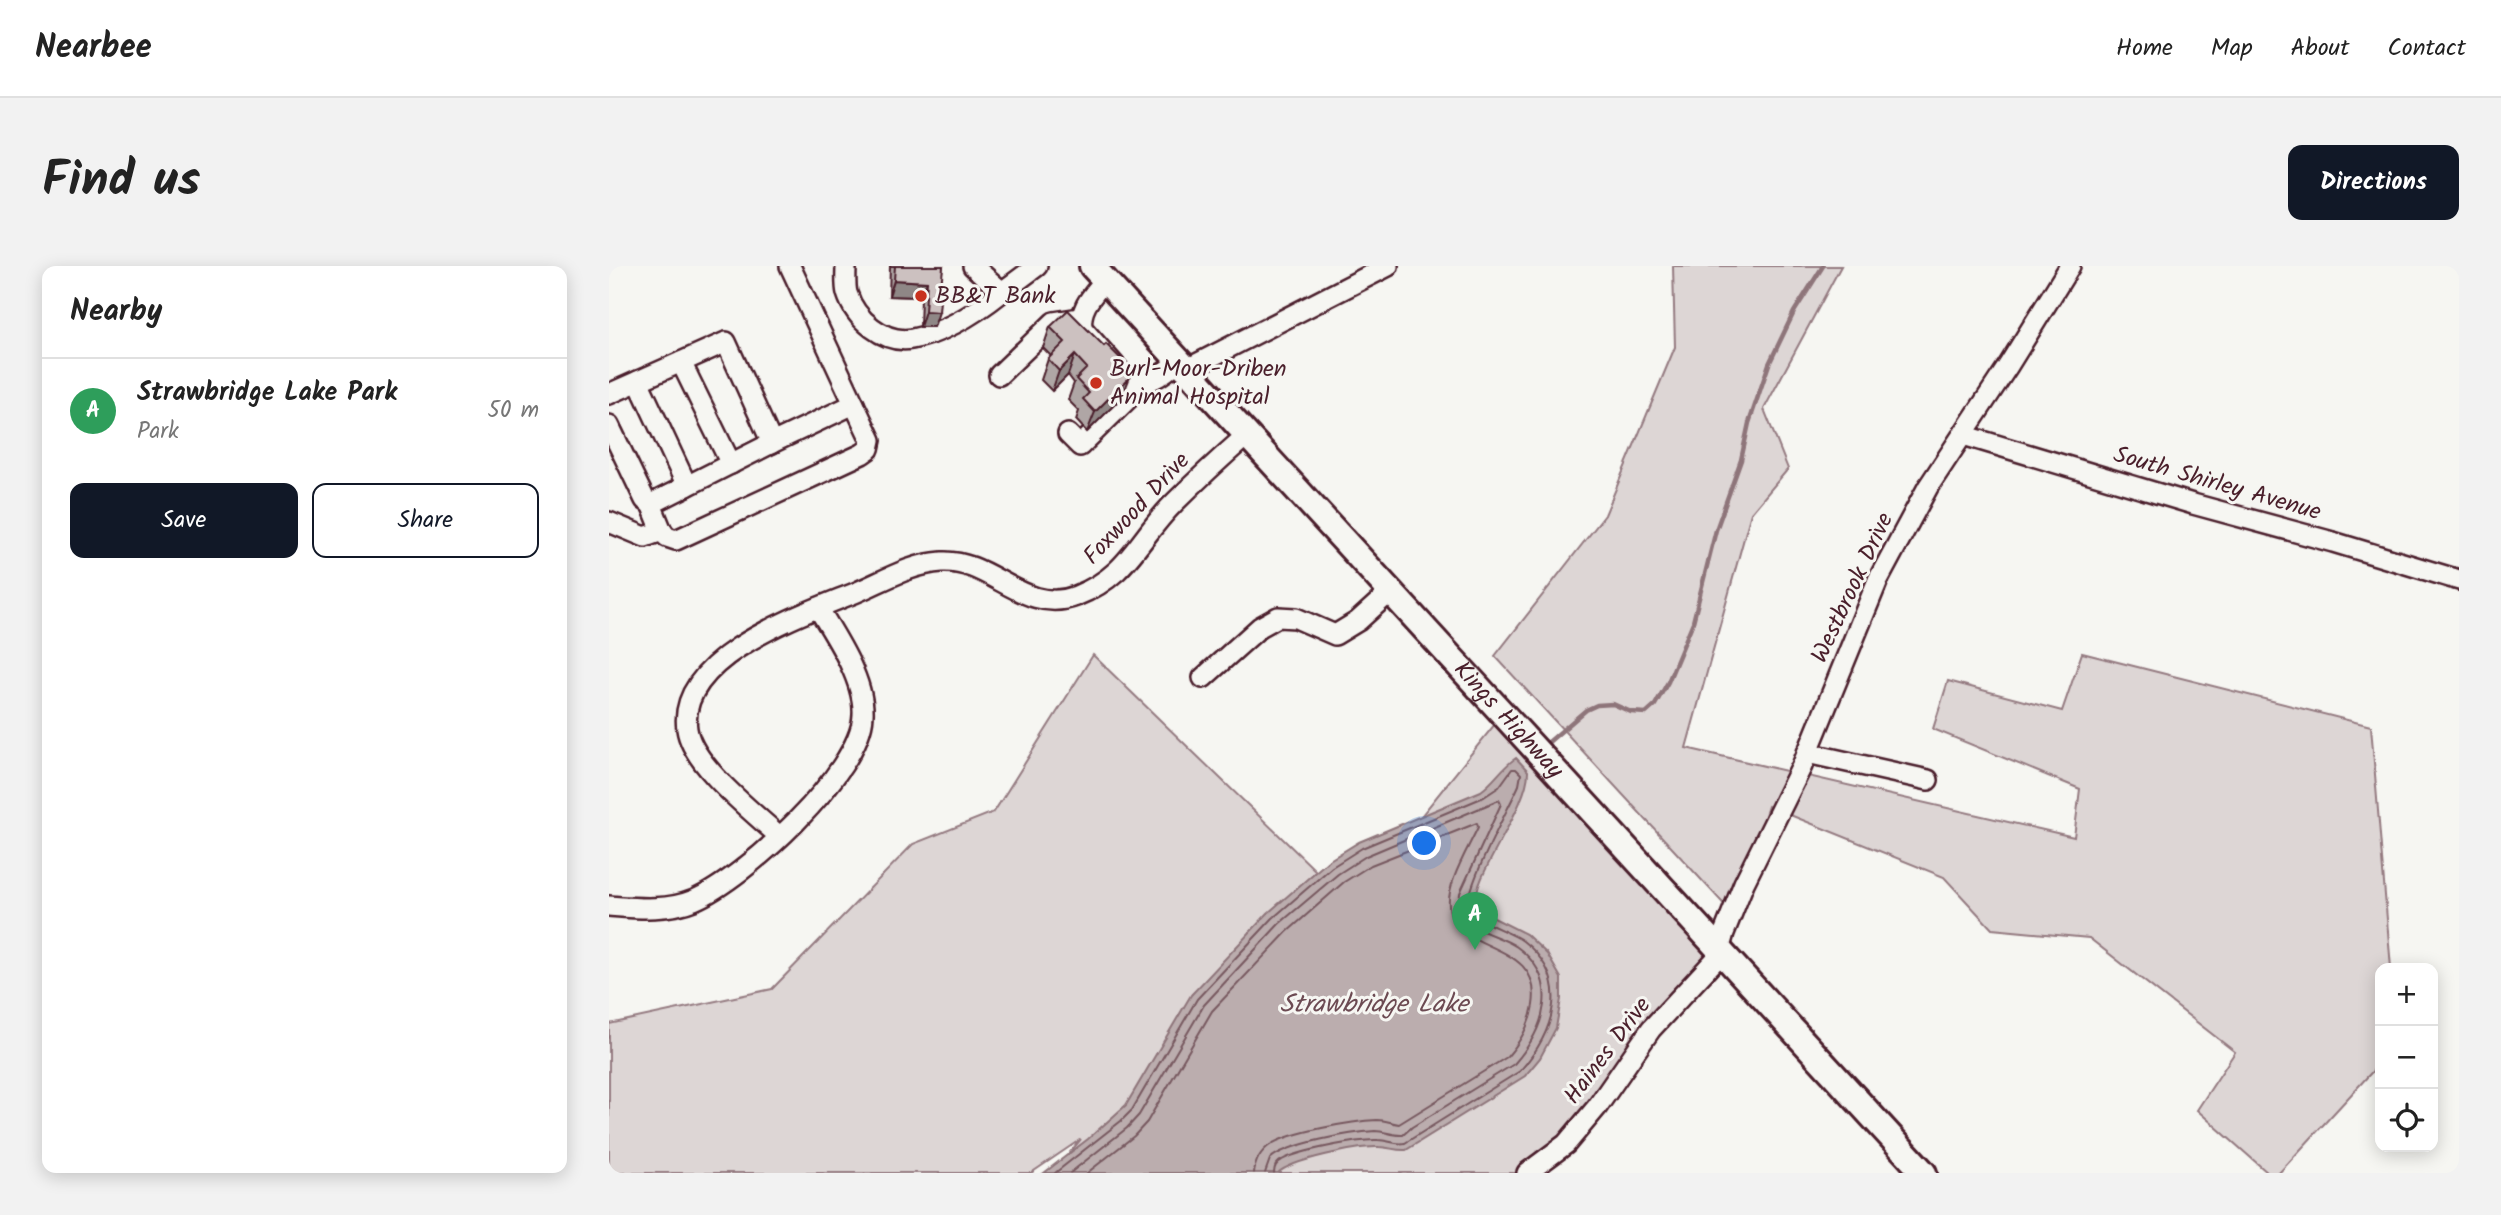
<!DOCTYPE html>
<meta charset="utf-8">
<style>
:root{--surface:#fff;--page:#f2f2f2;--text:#222;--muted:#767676;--line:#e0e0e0;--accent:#111827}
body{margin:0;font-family:Kalam,sans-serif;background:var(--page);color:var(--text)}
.controls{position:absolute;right:21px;bottom:21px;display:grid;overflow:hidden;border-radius:14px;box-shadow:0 4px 18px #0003}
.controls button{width:63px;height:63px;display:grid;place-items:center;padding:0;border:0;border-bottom:2px solid var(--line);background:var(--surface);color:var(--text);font:35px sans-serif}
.you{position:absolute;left:816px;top:578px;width:24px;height:24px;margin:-18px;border:5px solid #fff;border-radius:50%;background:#1a73e8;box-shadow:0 0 0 10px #1a73e833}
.badge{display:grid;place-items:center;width:46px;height:46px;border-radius:50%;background:var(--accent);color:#fff;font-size:23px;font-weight:700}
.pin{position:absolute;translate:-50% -58px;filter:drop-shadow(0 2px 4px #0008)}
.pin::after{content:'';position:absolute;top:37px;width:24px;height:21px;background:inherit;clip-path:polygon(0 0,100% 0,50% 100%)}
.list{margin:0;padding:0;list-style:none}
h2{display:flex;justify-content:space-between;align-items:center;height:91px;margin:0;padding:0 28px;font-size:30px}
h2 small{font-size:23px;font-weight:400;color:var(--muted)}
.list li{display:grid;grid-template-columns:46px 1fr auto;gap:21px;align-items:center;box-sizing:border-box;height:105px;padding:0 28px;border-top:2px solid var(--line)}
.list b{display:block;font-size:26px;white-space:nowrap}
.list p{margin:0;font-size:23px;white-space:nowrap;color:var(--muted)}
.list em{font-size:23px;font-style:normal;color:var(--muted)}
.actions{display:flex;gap:14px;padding:21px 28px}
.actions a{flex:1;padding:16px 0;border:2px solid var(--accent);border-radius:14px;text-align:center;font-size:24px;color:var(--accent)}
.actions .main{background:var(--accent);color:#fff}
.icon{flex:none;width:38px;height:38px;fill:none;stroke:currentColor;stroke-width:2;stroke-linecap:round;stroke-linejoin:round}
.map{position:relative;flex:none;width:1850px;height:907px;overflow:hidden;border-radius:14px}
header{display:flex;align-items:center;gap:42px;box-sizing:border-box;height:98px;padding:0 35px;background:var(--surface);border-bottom:2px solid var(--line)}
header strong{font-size:33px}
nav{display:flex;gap:38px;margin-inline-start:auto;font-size:24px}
.intro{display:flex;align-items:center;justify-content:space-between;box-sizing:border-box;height:168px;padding:0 42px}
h1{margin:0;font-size:49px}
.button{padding:18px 32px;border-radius:14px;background:var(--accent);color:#fff;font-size:24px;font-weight:700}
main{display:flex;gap:42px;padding:0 42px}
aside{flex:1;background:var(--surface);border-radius:14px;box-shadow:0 4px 18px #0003}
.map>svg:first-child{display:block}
</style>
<header>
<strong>Nearbee</strong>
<nav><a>Home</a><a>Map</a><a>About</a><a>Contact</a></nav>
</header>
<div class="intro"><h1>Find us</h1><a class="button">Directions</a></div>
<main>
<aside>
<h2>Nearby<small></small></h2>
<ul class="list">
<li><span class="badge" style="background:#2e9e5b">A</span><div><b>Strawbridge Lake Park</b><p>Park</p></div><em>50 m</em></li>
</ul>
<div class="actions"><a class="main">Save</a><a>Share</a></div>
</aside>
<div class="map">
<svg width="1850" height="907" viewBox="0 0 1850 907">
<rect width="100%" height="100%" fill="#f6f6f2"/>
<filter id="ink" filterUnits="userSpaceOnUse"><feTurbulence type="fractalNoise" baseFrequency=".0143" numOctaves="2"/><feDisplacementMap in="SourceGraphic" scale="14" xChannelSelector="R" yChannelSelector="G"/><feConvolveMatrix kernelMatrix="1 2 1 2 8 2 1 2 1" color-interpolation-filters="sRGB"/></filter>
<g filter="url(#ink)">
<g fill="#ddd6d5" stroke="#947a80" stroke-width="2">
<path d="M 1064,0 L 1232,0 L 1155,143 L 1179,203 L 1142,247 L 1077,482 L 1465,571 L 1471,523 L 1324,463 L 1339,415 L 1453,445 L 1473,387 L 1762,460 L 1782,702 L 1771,702 L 1771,797 L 1670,907 L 1659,907 L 1588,844 L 1626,786 L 1480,672 L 1383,663 L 1335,611 L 1159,540 L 1124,648 L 886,390 L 996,249 L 1066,81 Z"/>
<path d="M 484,389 L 707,605 L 582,729 L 789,579 L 894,448 L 1108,692 L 1002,821 L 917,907 L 444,907 L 472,873 L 422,907 L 0,907 L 0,758 L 163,723 L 304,578 L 385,546 Z"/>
</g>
<path fill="#bbadae" stroke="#8e747a" stroke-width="2" d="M 907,492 L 919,505 C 920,542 859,614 867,643 L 917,668 L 938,688 L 952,712 L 952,733 L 947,762 L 931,792 L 916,810 L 797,884 C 787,885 780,881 770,881 C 750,880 682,894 669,907 L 435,907 L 479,873 L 517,839 L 582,729 L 659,647 L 719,595 L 750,576 L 872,525 C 886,515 893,501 907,492 Z"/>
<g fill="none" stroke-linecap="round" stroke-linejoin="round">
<g stroke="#77585f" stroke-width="2">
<path d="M 446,907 L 512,855 L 523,844 L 588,733 L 664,652 L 723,601 L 753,582 L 875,531 L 890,521 L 903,503 L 907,503 L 912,508 L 910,519 C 901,540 854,625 860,642 C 863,655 903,666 914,675 C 963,713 946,765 911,805 L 796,877 C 786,879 779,874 769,874 C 750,873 689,885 673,894 C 667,897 665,901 665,907"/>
<path d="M 461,907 L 518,862 L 530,849 L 595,739 L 670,658 L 729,608 L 757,590 L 890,534 L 892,538 L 851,627 C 850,636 849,646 855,653 C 868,667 893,670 908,681 C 953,714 936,763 905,798 L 803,861 L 794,869 C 784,870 776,865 766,865 C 744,866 676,878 661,893 L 656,907"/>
<path d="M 478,907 L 525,870 L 538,856 L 603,745 L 678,666 L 735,616 L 762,599 L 868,557 L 869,561 C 859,583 834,622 841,646 C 851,687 934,676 924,739 C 921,759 912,775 898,791 L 790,858 C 783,857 776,854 768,854 C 745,855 680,866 661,879 C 651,886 646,895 645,907"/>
</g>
<path stroke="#8e747a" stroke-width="4.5" d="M 935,480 L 977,444 L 988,439 L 1004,438 L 1022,446 L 1037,447 L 1046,439 L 1059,416 L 1084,356 L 1107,264 L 1132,194 L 1140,157 L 1160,98 L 1185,46 L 1214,0"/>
<g stroke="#4a1f2b" stroke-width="24">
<g id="minor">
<path d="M 237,0 C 237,8 236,19 238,27 C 246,53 275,78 303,73 C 336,67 368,46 393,26"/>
<path d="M 364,0 L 393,26 L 428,0"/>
<path d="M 496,14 C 484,29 470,42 473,62 L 517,112 C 537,123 555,108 570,94"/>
<path d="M 72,96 L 122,198"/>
<path d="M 578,103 L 779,0"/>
<path d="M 390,109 L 445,56 L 471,52"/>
<path d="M 29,115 L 78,220"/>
<path d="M 0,128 L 117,76 L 163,177 L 245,138 L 181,0"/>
<path d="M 0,159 L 36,234 L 42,238"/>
<path d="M 459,168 L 471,180 L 521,131 L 526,117"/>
<path d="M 1354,169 L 1584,238 L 1724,276 L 1850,314"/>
<path d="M 0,256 L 36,271 L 53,265 L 42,238 L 163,177"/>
<path d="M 53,265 L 58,271 L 67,274 L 253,188 L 260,183 L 262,174 L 245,138"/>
<path d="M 594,412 L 651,361 L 669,351 L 687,352 L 726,369 L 749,355 L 782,325"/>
<path d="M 1198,487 L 1319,514"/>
<path d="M 170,570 C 144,546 83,499 78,463 C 67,390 197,347 248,326 C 276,314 302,298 333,296 C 382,293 416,350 467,330 C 520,309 528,274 565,237 C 588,214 613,191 638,169"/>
<path d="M 0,640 C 29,642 58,645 85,634 C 135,613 252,506 254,449 C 256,415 227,371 209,342"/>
<path d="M 918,907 L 957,878 L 988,841 L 1042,763 L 1108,692 L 1115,667 L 1135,617 L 1193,500 L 1269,314 L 1319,221 L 1399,100 L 1461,0"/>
</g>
</g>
<g stroke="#4a1f2b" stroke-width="30">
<g id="major">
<path id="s1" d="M 483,0 L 1315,907"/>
</g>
</g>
<use href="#minor" stroke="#f6f6f2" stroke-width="19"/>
<use href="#major" stroke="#f6f6f2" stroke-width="24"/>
</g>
<g fill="#afa6a5" stroke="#4a1f2b" stroke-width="2">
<path d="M 281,0 L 334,0 L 325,61 L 311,61 L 312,31 L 280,30 Z"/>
<path d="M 441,61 L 495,80 L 519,100 L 516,106 L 513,131 L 478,166 L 467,154 L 470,145 L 459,134 L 465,117 L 459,109 L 443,125 L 432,114 L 439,93 L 442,90 L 434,82 Z"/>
</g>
<g fill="#8f8786" stroke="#4a1f2b" stroke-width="2">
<path d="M 285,14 L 318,16 L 312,31 L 280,30 Z"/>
<path d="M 316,45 L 330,46 L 325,61 L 311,61 Z"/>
<path d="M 466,89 L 459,109 L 443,125 L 450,105 Z"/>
<path d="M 521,111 L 513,131 L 478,166 L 486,146 Z"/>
</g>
<g fill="#ccc1c0" stroke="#4a1f2b" stroke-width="2">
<path d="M 286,0 L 334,0 L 330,46 L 316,45 L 318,16 L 285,14 Z"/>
<path d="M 459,44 L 495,80 L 497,78 L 519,100 L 514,104 L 521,111 L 486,146 L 474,133 L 480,127 L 467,113 L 478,102 L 466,89 L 450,105 L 439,93 L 456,76 L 441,61 Z"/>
</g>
</g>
<g fill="#c8321e" stroke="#f6f6f2" stroke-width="2.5">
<circle cx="312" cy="30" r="7"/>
<circle cx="487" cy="117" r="7"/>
</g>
<g text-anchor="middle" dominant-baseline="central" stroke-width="6" stroke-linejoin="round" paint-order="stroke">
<g font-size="24" fill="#4a1f2b" stroke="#f6f6f2" text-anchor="start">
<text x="326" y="30">BB&amp;T Bank</text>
<text x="501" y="103">Burl-Moor-Driben<tspan x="501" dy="28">Animal Hospital</tspan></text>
</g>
<g font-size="24" fill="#4a1f2b" stroke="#f6f6f2">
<text transform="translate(1608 218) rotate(16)">South Shirley Avenue</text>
<text transform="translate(528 243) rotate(-47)">Foxwood Drive</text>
<text transform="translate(1244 322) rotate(-65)">Westbrook Drive</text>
<text stroke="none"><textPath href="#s1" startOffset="616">Kings Highway</textPath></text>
<text transform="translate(999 785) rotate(-53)">Haines Drive</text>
</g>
<g font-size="26" font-style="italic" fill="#6c4a52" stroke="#f6f6f2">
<text x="765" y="739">Strawbridge Lake</text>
</g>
</g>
</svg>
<div class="controls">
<button>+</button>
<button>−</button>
<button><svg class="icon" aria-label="locate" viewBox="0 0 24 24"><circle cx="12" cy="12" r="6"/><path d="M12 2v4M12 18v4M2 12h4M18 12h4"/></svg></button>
</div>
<div class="you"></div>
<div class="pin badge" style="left:866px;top:684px;background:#2e9e5b">A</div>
</div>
</main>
